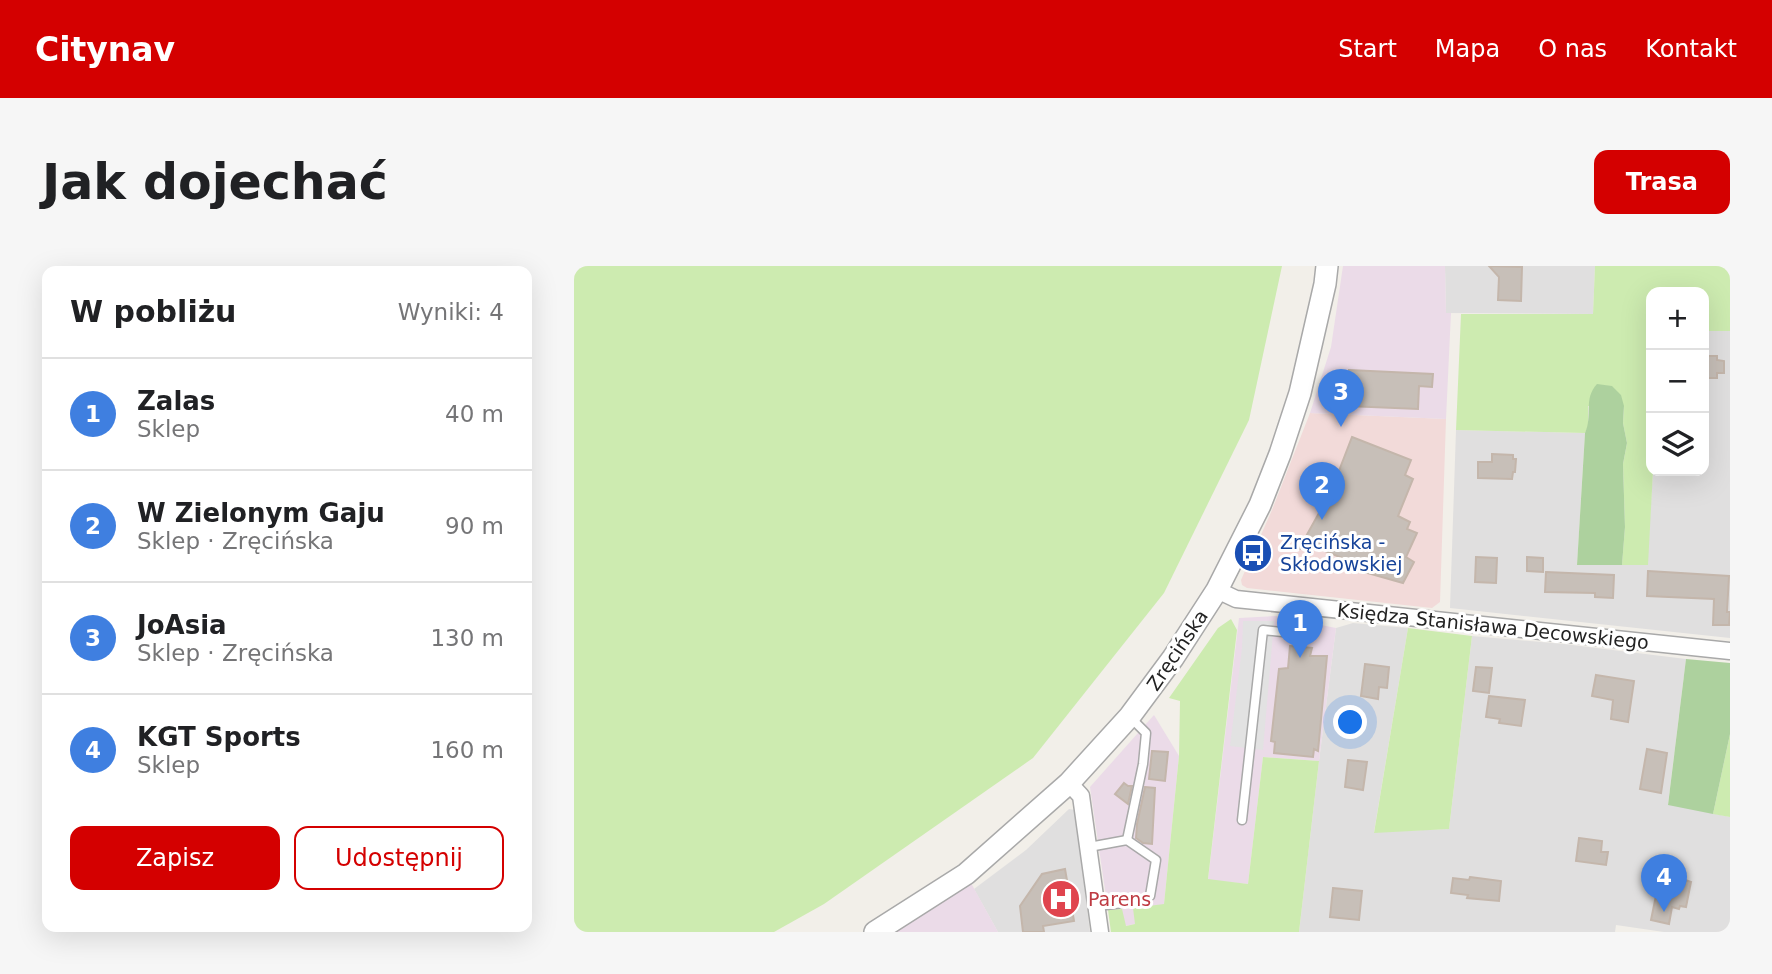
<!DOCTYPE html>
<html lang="pl">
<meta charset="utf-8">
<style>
:root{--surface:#fff;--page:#f6f6f6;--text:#202124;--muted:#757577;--line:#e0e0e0;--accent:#d40000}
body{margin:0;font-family:"DejaVu Sans",sans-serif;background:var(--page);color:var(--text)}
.controls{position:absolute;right:21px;top:21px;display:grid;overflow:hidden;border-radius:14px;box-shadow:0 7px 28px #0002}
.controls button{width:63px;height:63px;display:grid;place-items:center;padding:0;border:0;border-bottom:2px solid var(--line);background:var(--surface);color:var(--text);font:35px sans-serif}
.you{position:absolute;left:777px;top:457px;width:24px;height:24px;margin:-18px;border:5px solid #fff;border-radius:50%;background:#1a73e8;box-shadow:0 0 0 10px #1a73e833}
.badge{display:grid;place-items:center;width:46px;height:46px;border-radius:50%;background:var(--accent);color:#fff;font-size:23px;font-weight:700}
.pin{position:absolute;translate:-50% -58px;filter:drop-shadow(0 2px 4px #0008)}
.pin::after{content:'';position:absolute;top:37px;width:24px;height:21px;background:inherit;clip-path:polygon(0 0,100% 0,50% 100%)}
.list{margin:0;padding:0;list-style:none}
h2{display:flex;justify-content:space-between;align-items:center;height:91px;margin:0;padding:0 28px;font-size:30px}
h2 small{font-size:23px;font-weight:400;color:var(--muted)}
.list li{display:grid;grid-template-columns:46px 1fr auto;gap:21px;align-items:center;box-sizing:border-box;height:112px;padding:0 28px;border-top:2px solid var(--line)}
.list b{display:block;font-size:26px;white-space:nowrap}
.list p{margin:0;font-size:23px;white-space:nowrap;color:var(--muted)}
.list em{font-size:23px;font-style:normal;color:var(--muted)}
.actions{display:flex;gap:14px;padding:21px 28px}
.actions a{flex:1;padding:16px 0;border:2px solid var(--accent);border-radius:14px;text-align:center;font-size:24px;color:var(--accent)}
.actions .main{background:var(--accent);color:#fff}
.icon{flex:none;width:38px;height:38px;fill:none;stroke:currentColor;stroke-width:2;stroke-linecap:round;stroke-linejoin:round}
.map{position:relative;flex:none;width:1156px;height:666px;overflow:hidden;border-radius:14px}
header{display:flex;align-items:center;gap:42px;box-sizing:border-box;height:98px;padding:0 35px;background:var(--accent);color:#fff}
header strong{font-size:33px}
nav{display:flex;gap:38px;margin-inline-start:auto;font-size:24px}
.intro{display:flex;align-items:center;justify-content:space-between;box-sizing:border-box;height:168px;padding:0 42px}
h1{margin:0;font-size:49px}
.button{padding:18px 32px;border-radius:14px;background:var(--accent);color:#fff;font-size:24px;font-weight:700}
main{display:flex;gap:42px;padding:0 42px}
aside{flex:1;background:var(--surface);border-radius:14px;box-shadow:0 7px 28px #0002}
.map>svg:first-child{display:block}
</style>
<header>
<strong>Citynav</strong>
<nav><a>Start</a><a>Mapa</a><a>O nas</a><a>Kontakt</a></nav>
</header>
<div class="intro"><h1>Jak dojechać</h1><a class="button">Trasa</a></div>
<main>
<aside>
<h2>W pobliżu<small>Wyniki: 4</small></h2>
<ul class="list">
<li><span class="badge" style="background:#3f7fe0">1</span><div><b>Zalas</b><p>Sklep</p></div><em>40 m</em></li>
<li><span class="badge" style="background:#3f7fe0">2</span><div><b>W Zielonym Gaju</b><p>Sklep · Zręcińska</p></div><em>90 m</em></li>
<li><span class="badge" style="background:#3f7fe0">3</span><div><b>JoAsia</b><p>Sklep · Zręcińska</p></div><em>130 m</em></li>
<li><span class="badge" style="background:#3f7fe0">4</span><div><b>KGT Sports</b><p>Sklep</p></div><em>160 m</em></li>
</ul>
<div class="actions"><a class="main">Zapisz</a><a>Udostępnij</a></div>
</aside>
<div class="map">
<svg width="1156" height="666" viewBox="0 0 1156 666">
<rect width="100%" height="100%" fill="#f2efe9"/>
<g fill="#e0dfdf">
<path d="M 871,0 L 1021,0 L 1019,48 L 872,47 Z"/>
<path d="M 1130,65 L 1156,65 L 1156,372 L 876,342 L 882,164 L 1011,167 L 1003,299 L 1073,299 L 1079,205 L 1130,205 Z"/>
<path d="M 779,357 L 834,362 L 800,566 L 875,563 L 898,370 L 990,378 L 1112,393 L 1094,538 L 1156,551 L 1156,666 L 1090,666 L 1042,659 L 1041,666 L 725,666 L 745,495 L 762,362 Z"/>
<path d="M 495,543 L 501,544 L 516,666 L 424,666 L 400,623 L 452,584 Z"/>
</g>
<path fill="#f2dad9" d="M 736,147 L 872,153 L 866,336 L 858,342 L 673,322 L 668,319 L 667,314 L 698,244 Z"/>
<g fill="#ebdbe8">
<path d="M 769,0 L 871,0 L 872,47 L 877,47 L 872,153 L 736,147 L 757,81 Z"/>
<path d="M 702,350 L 762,362 L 745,495 L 689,491 L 674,618 L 634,614 L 665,352 Z"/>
<path d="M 580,449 L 605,490 L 590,638 L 561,658 L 551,660 L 547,643 L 534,644 L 516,521 Z"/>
<path d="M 392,608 L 424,666 L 301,666 Z"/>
</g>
<g fill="#cdebb0">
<path d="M 0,0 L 708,0 L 675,154 L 590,327 L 459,492 L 250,638 L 200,666 L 0,666 Z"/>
<path d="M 1021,0 L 1156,0 L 1156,65 L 1130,65 L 1130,26 L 1077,26 L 1077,205 L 1079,205 L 1074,299 L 1048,299 L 1051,261 L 1049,198 L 1053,177 L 1049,157 L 1050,140 L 1014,140 L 1014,161 L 1011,167 L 882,164 L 887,48 L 1019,48 Z"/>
<path d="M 657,353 L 663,364 L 634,613 L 674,618 L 689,491 L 745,495 L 725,666 L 537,666 L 534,644 L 548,643 L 552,660 L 561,658 L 559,642 L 590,638 L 605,490 L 606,435 L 595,432 L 644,362 Z"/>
<path d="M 834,362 L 898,370 L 875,563 L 800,567 Z"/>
<path d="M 1156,468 L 1156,551 L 1139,548 Z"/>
</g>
<g fill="#add19e">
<path d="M 1023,118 L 1038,120 L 1047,129 L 1050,140 L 1049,157 L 1053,177 L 1049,198 L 1051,261 L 1048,299 L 1003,299 L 1011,167 C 1019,150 1009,133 1023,118 Z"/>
<path d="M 1112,393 L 1156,397 L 1156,468 L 1139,548 L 1094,539 Z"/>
</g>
<path fill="#e2e2e2" d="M 669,355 L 700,355 L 689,484 L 656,480 L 668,382 Z"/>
<g fill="#c7bfb8" stroke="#c4b6ab" stroke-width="2">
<path d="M 915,0 L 948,1 L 947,35 L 924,34 L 925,11 Z"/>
<path d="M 1130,90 L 1143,90 L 1143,94 L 1150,95 L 1150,107 L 1143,107 L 1143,112 L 1130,112 Z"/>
<path d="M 775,104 L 859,108 L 858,121 L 845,120 L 844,143 L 774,140 Z"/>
<path d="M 778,171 L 837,194 L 831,209 L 839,213 L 824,250 L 836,256 L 833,263 L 843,267 L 832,291 L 840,296 L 829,317 L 790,306 L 790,301 L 744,282 L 725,283 L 765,211 L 763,210 Z"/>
<path d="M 918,188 L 939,189 L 939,193 L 942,193 L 941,206 L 939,206 L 938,213 L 904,212 L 904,196 L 918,196 Z"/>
<path d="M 902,291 L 923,292 L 922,317 L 901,316 Z"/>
<path d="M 953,291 L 969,292 L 969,306 L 953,305 Z"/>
<path d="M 1074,305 L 1155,310 L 1153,346 L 1156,346 L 1155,359 L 1139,359 L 1140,333 L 1073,330 Z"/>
<path d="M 972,306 L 1040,309 L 1039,332 L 1021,331 L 1021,327 L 971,326 Z"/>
<path d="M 716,380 L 738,382 L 736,390 L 753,390 L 744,485 L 740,483 L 739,491 L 700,487 L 701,476 L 697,475 L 705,403 L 714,402 Z"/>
<path d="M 791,398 L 815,401 L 813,422 L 805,421 L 804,433 L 787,430 Z"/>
<path d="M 902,401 L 918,402 L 915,427 L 899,425 Z"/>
<path d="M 1022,409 L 1060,415 L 1054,456 L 1037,453 L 1039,434 L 1018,430 Z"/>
<path d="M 915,430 L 951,434 L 947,460 L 925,457 L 926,453 L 912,451 Z"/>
<path d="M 1073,483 L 1093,487 L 1087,527 L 1066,523 Z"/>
<path d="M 578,485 L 594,486 L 591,515 L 575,513 Z"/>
<path d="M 774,494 L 793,496 L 789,524 L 771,521 Z"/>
<path d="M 550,517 L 554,520 L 558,520 L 554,538 L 541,528 Z"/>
<path d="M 571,521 L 581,522 L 578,578 L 569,577 L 562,572 L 563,558 Z"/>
<path d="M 1005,572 L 1028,575 L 1027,586 L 1034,586 L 1032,599 L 1002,595 Z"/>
<path d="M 1088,600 L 1103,603 L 1102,607 L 1108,608 L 1108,613 L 1117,616 L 1112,641 L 1106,640 L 1105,643 L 1098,641 L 1095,658 L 1077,654 Z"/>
<path d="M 491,603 L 500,655 L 469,660 L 470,666 L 449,666 L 446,640 L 468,608 Z"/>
<path d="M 896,611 L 927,615 L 925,635 L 893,632 L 894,629 L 877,627 L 879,612 L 895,614 Z"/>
<path d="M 759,622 L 788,625 L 785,654 L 756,651 Z"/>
</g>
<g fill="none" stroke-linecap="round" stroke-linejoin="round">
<g stroke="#a9a9a9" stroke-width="11">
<g id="service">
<path d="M 668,554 L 689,364 L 737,369 L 740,341"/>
<path d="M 553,574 L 569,498 L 572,467 L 557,452"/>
<path d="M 515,581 L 553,574 L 582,594 L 576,630 L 567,635 L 523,640"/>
</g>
</g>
<g stroke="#a9a9a9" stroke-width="19">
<g id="minor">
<path d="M 643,324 L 662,333 L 1156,385"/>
<path d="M 495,517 L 507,530 L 526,666"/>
</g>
</g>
<g stroke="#a9a9a9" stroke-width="24">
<path id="tertiary" d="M 301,666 L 392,608 L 495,517 L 556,450 L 599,392 L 643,324 L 686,239 L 706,188 L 726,127 L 751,18 L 753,0"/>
</g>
<use href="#service" stroke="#fff" stroke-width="8"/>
<use href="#minor" stroke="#fff" stroke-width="16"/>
<use href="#tertiary" stroke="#fff" stroke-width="21"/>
</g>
<defs>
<g id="bus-disc" transform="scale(2.0125)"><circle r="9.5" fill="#1a4fb4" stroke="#fff"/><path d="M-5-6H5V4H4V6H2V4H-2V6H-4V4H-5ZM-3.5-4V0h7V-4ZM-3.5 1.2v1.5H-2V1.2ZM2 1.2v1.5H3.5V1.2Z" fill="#fff"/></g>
<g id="hospital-disc" transform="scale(2.0125)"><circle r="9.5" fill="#e0444e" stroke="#fff"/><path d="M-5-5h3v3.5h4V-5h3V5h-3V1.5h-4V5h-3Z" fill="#fff"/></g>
</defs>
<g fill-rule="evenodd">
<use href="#bus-disc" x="679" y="287"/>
<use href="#hospital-disc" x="487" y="633"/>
</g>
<g text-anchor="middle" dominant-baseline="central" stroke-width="6" stroke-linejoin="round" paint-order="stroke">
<g font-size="19" fill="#164399" stroke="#fff" text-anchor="start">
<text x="706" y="276">Zręcińska -<tspan x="706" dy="22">Skłodowskiej</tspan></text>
</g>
<g font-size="19" fill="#222" stroke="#fff">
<text transform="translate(919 360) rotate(6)">Księdza Stanisława Decowskiego</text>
<text transform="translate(603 384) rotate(-56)">Zręcińska</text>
</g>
<g font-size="19" fill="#be3a42" stroke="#fff" text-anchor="start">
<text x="514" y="633">Parens</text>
</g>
</g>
</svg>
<div class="controls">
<button>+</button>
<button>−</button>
<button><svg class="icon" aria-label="layers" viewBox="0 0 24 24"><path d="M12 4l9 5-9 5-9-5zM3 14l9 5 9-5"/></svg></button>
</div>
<div class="you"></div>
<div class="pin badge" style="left:726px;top:392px;background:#3f7fe0">1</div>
<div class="pin badge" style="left:748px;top:254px;background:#3f7fe0">2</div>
<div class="pin badge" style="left:767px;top:161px;background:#3f7fe0">3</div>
<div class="pin badge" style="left:1090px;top:646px;background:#3f7fe0">4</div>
</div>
</main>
